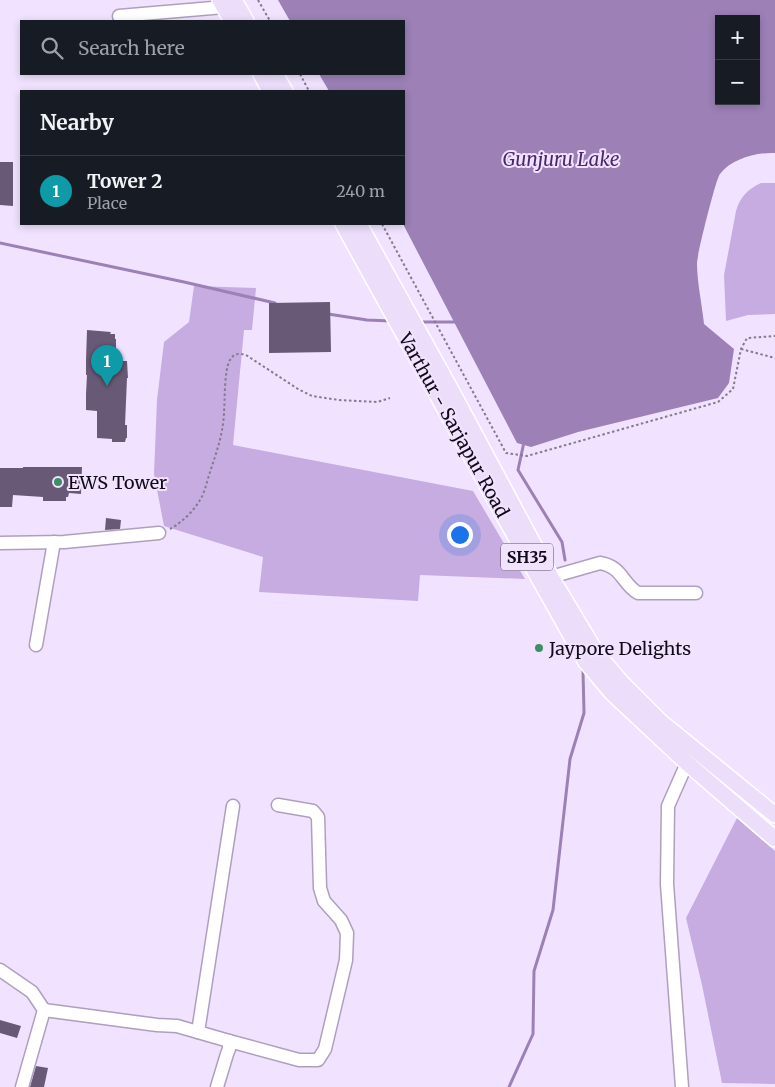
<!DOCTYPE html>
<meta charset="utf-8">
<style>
:root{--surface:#171b24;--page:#242831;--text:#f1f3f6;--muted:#9ea1a6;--line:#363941;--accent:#7c3aed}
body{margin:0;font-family:Merriweather,serif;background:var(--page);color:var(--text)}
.controls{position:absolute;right:15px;top:15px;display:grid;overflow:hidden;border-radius:0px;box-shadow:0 2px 8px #0003}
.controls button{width:45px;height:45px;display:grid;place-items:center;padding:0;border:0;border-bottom:1px solid var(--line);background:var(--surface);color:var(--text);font:25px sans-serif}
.you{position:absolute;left:459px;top:534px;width:18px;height:18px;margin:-12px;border:4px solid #fff;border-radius:50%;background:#1a73e8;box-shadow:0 0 0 8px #1a73e833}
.badge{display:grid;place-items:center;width:32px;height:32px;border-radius:50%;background:var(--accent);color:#fff;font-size:16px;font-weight:700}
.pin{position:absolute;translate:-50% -41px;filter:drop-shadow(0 1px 2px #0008)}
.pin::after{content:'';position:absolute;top:26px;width:18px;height:15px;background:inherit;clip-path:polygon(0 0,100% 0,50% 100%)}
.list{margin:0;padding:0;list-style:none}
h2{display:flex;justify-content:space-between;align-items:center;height:65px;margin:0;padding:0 20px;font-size:21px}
h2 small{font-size:16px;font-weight:400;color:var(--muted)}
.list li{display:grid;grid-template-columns:32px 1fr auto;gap:15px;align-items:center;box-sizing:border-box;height:70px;padding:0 20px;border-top:1px solid var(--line)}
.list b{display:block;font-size:19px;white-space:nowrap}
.list p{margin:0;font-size:16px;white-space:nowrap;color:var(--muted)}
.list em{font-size:16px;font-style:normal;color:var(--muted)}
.icon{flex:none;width:28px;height:28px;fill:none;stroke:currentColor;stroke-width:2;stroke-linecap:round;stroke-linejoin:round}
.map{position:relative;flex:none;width:775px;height:1087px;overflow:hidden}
.search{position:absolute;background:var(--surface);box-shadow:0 2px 8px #0003;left:20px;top:20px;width:385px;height:55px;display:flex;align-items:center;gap:12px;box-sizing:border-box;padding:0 18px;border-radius:0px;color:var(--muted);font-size:19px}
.panel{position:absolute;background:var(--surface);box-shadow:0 2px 8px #0003;left:20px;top:90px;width:385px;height:135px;border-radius:0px}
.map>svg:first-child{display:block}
</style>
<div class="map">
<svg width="775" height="1087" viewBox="0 0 775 1087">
<rect width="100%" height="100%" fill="#f1e3ff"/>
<g fill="#c6ace0">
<path d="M 761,183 L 775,183 L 775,314 L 748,315 L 726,321 L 724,275 L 736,211 C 740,197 748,189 761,183 Z"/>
<path d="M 194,286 L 256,288 L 252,330 L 244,330 L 233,445 L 473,491 L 525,579 L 420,575 L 418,601 L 259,592 L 263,557 L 164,526 L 154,474 L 157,400 L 164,342 L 189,322 Z"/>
<path d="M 737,818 L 775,851 L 775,1084 L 722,1083 L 702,985 L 686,918 Z"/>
</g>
<path fill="#9c80b6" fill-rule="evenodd" d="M 278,0 L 775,0 L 775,153 C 757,152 731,159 720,174 C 716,178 697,256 697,263 C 697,282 702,305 704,324 L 734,349 L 729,383 L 718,398 L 578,432 L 531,447 L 517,443 L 403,224 L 404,224 L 404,91 L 329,91 L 319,74 L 404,74 L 404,21 L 290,21 ZM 719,19 L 756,19 L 756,101 L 719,101 Z"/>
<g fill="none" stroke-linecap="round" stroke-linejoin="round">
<g stroke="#9c80b6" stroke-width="3">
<path d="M 0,243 L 184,282 L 275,303"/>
<path d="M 328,314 L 367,320 L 391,321"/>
<path d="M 418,322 L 456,322"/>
<path d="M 524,442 L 518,470 L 562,542 L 565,560"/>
<path d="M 509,1087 L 533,1034 L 534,971 L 553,910 L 570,759 L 584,713 L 583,671"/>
</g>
</g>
<g fill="#685977">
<path d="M 0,162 L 13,162 L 13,206 L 0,205 Z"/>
<path d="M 330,302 L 331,352 L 269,353 L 269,303 Z"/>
<path d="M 87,330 L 111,332 L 110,334 L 115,334 L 115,339 L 116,339 L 116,361 L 127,361 L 128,378 L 127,378 L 125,425 L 127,425 L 127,438 L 126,438 L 125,442 L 112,442 L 112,439 L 97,438 L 97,411 L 86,410 L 86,394 L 87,375 L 86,375 L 86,360 Z"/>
<path d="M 23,467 L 82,467 L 81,494 L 69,493 L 68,497 L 66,497 L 66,501 L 43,501 L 43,497 L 13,495 L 12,507 L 0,507 L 0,468 L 23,468 Z"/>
<path d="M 106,518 L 121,520 L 120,529 L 105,530 Z"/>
<path d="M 0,1020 L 21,1026 L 17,1038 L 0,1033 Z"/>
<path d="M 36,1066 L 48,1068 L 44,1087 L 30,1087 Z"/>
</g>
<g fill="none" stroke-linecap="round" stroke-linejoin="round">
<g stroke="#af9fbf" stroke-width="15">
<g id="minor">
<path d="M 119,16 L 224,7"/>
<path d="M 0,543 L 64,542 L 159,533"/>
<path d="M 551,577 L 600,563 C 623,567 622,584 638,593 L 696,593"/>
<path d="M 36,645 L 54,542"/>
<path d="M 0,970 L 32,992 L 44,1010 L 22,1087"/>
<path d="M 44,1010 L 157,1025 L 177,1026 L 229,1041 L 229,1049 L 227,1054 L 217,1087"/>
<path d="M 198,1032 L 233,806"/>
<path d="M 229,1041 L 299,1060 L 318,1060 L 325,1049 L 346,960 L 347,933 L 341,920 L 324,901 L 320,888 L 318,817 L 313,811 L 278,805"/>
<path d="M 682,1087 L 667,884 L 668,806 L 687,763"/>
</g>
</g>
<g stroke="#fff" stroke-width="18">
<g id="major">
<path d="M 220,0 L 232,21"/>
<path d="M 234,0 L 246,21"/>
<path d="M 261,74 L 270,91"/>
<path d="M 275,74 L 285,91"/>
<path d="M 343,224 L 504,516 L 586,662 L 612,693 L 687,763 L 775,839"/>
<path d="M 359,224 L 451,390 L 551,577 L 597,654 L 621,682 L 661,722 L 775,815"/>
</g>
</g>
<g stroke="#847a8e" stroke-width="2" stroke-dasharray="2.5 2.5" stroke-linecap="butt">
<path d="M 258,0 L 270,21"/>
<path d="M 300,74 L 309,91"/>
<path d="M 382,224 L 506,453 L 527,456 L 718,402 L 733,389 L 741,349 L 747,338 L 775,336"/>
<path d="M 741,349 L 775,358"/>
<path d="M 170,529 C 181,523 193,512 200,500 C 205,492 207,481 210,472 C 217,451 223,434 224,413 C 225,400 224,370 230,360 C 234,353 239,353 246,355 L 298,389 L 312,396 L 339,400 L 377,402 L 390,398"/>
</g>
<use href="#minor" stroke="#fff" stroke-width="12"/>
<use href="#major" stroke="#ecdefb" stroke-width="15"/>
</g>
<g fill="#3b9164" stroke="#f1e3ff" stroke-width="2">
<circle cx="58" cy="482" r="5"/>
<circle cx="539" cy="648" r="5"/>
</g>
<g text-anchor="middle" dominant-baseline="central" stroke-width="4" stroke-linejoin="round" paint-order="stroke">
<rect fill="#f1e3ff" stroke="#544b5c" stroke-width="1" x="501" y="543.5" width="52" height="27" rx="4"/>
<g font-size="16" font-weight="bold" fill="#100a16">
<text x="527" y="557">SH35</text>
</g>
<g font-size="18" fill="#100a16" stroke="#f1e3ff">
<text transform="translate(454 425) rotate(61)">Varthur - Sarjapur Road</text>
</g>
<g font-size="18" fill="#100a16" stroke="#f1e3ff" text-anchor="start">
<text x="68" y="482">EWS Tower</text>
<text x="549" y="648">Jaypore Delights</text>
</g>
<g font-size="19" font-style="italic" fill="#4d276b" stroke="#f1e3ff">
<text x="561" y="159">Gunjuru Lake</text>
</g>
</g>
</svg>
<div class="controls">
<button>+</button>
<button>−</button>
</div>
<div class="you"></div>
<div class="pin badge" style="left:107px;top:386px;background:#0f9aa8">1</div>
<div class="search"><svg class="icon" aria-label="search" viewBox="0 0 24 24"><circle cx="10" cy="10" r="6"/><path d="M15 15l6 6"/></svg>Search here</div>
<section class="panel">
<h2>Nearby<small></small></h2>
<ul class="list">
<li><span class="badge" style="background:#0f9aa8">1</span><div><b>Tower 2</b><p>Place</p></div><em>240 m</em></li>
</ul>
</section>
</div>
